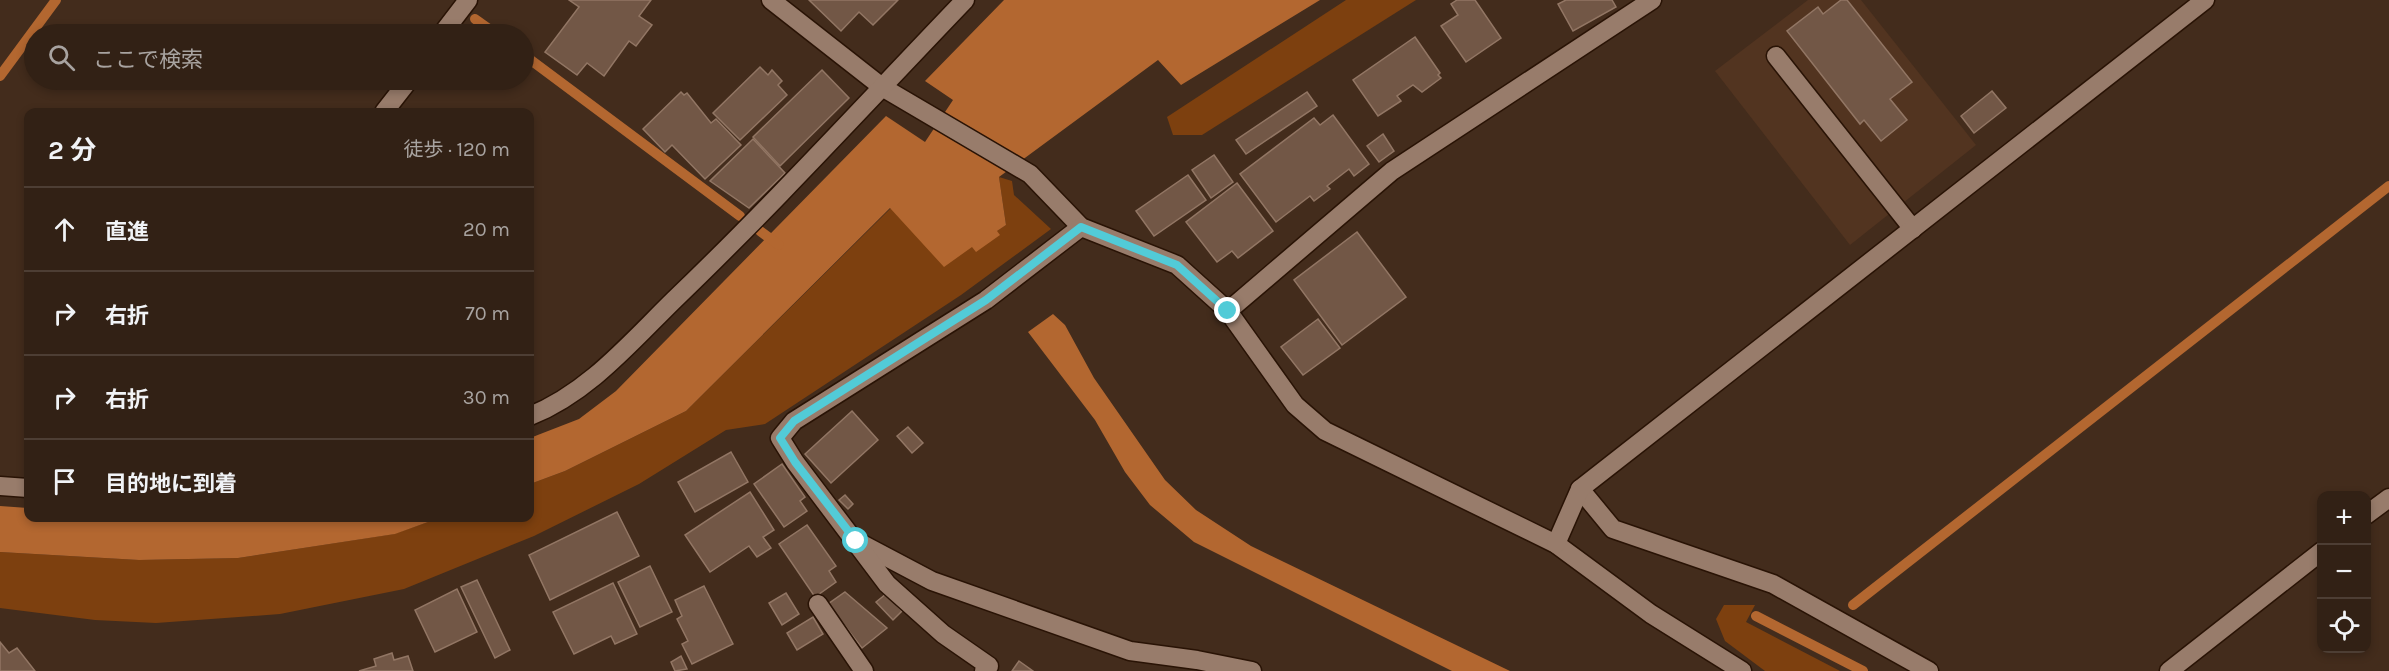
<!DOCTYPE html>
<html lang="ja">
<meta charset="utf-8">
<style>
:root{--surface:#322115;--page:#3d2e22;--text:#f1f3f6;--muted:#a8a3a0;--line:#4d3e34}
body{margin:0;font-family:Karla,"Noto Sans JP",sans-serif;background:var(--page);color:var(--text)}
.controls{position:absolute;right:18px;bottom:18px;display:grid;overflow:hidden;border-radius:12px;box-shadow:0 3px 9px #0003}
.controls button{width:54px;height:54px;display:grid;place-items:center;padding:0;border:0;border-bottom:2px solid var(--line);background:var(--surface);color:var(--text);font:30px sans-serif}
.stop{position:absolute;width:18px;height:18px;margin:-14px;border:4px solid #52cbd7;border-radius:50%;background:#fff}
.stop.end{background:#52cbd7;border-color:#fff;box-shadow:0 2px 6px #0008}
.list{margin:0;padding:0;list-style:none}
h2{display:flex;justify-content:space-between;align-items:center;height:78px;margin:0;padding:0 24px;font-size:26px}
h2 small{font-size:20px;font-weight:400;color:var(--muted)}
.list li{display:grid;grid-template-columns:39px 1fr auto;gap:18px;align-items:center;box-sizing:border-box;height:84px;padding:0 24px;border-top:2px solid var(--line)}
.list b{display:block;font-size:22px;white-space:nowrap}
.list em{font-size:20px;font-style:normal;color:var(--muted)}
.icon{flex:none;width:33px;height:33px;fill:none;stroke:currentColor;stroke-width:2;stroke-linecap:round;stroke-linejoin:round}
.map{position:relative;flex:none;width:2389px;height:671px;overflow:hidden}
.search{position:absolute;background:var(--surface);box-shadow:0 3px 9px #0003;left:24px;top:24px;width:510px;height:66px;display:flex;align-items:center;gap:15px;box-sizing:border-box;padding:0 21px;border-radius:33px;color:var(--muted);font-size:22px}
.panel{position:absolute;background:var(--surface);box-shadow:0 3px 9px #0003;left:24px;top:108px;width:510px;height:414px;border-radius:12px}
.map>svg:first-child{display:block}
</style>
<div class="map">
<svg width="2389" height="671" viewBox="0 0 2389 671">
<rect width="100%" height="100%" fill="#432c1c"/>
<path fill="#523420" d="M 1808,0 L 1861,0 L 1976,145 L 1850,245 L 1715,71 Z"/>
<g fill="#7d400f">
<path d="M 1346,0 L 1416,0 L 1202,135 L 1173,135 L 1167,117 Z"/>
<path d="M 999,177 L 1012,181 L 1014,195 L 1051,229 L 961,295 L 765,424 L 726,430 L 639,484 L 534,536 L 404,589 L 280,614 L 156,623 L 95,620 L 0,608 L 0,552 L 139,560 L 238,558 L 394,534 L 439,518 L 530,518 L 530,484 L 565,471 L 686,411 L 891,208 L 972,247 L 1006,225 Z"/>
<path d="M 1724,605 L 1755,605 L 1746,622 L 1840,671 L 1765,671 L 1725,641 L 1716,619 Z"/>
</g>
<g fill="#b36730">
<path d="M 1004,0 L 1320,0 L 1181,85 L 1158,60 L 999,177 L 1006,225 L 997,231 L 1000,235 L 976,252 L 972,247 L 944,267 L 890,208 L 686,411 L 565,471 L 530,484 L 530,438 L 579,419 L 616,391 L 886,116 L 925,142 L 953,100 L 925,81 Z"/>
<path d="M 1053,314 L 1065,325 L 1094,378 L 1165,480 L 1196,510 L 1251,546 L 1510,671 L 1452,671 L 1194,542 L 1150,505 L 1125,472 L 1095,420 L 1028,332 Z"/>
<path d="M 0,506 L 28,508 L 28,518 L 439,518 L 395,534 L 238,558 L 139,560 L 0,552 Z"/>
</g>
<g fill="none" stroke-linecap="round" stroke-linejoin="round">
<g stroke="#b36730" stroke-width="10">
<path d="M 475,19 L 496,34"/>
<path d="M 524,55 L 740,216"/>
<path d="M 0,76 L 56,0"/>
<path d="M 760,231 L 779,245"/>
<path d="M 1853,605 L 2389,186"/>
<path d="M 1756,616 L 1863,671"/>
</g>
</g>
<g fill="#725746" stroke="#927664" stroke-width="1.5">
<path d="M 569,0 L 651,0 L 639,16 L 652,25 L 636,46 L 629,41 L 604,76 L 587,63 L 577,75 L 545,52 L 579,7 Z"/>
<path d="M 809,0 L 898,0 L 873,25 L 859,12 L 841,31 Z"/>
<path d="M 1457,0 L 1475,0 L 1501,38 L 1466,62 L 1441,26 L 1458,15 L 1451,4 Z"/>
<path d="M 1566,0 L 1612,0 L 1616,7 L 1573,31 L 1558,4 Z"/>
<path d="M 1841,0 L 1847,0 L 1912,82 L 1890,99 L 1907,120 L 1881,141 L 1864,120 L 1860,124 L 1787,31 L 1818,7 L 1823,14 Z"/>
<path d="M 1415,37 L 1440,73 L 1438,75 L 1441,78 L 1422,92 L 1413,85 L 1397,96 L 1401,101 L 1378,116 L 1353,80 Z"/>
<path d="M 760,67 L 768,75 L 772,70 L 782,81 L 778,85 L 787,95 L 740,140 L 713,113 Z"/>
<path d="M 822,70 L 849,98 L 780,166 L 753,137 Z"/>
<path d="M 1992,91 L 2006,108 L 1974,133 L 1961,116 Z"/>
<path d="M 681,92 L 684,95 L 687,93 L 711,123 L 716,119 L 741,145 L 705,179 L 672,145 L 665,152 L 643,129 Z"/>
<path d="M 1307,92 L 1317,106 L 1246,154 L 1236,140 Z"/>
<path d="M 1333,115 L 1369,164 L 1354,176 L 1349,169 L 1327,186 L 1330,189 L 1314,201 L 1310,196 L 1276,222 L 1240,174 L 1314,118 L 1320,125 Z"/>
<path d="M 1383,134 L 1394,151 L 1379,162 L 1367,146 Z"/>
<path d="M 753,139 L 785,173 L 749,208 L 710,181 Z"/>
<path d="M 1214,155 L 1233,182 L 1211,198 L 1192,170 Z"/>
<path d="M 1188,175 L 1206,200 L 1154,236 L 1136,211 Z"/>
<path d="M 1237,183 L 1273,231 L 1238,258 L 1232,251 L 1217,262 L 1186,222 Z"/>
<path d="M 1357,232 L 1406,297 L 1342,345 L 1294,280 Z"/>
<path d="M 1318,319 L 1340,348 L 1303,375 L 1281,347 Z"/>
<path d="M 852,411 L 878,440 L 831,483 L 805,454 Z"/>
<path d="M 908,427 L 923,443 L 912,453 L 897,436 Z"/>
<path d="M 731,452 L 748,482 L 695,512 L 678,482 Z"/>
<path d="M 782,464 L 805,497 L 800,501 L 807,511 L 784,527 L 754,484 Z"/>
<path d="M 750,492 L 774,530 L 763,537 L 771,548 L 757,557 L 749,546 L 710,572 L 685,535 Z"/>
<path d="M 845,495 L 853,504 L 848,509 L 839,500 Z"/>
<path d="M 617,512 L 639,556 L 550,600 L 529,555 Z"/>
<path d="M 807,525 L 836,566 L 829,571 L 836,582 L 815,597 L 779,544 Z"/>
<path d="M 650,566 L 672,612 L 640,627 L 618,582 Z"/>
<path d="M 477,580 L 510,650 L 495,658 L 461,587 Z"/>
<path d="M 613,583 L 637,634 L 615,644 L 611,636 L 574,654 L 553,612 Z"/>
<path d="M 704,586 L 733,644 L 692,664 L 682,644 L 688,641 L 677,619 L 682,616 L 675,600 Z"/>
<path d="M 457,589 L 477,632 L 435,652 L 415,610 Z"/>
<path d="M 845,592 L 887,628 L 862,648 L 828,604 Z"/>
<path d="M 786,593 L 799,614 L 782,625 L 769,603 Z"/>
<path d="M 886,594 L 902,611 L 893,620 L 876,602 Z"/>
<path d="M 813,617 L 823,634 L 797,650 L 787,633 Z"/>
<path d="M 0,642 L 9,653 L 17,648 L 35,671 L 0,671 Z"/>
<path d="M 392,653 L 394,660 L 408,656 L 413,671 L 359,671 L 376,666 L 374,659 Z"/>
<path d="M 681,656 L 687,669 L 675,671 L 671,662 Z"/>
<path d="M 1019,661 L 1033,671 L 1012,671 Z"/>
</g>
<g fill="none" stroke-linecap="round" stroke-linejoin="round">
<g stroke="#291305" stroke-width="21">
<g id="service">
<path d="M 1776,56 L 1913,229"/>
<path d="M 818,604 L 864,671"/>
</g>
</g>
<g stroke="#291305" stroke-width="21">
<g id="minor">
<path d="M 771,0 L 882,87 L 1030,174 L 1081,227 L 1177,265 L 1228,311 L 1295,405 L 1325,431 L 1556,544 L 1651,614 L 1742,671"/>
<path d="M 442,34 L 468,0"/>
<path d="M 384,112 L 409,80"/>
<path d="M 1228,311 L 1392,171 L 1652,0"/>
<path d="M 530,416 C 588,393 630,343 674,300 C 774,204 868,101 965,0"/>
<path d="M 0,486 L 28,488"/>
<path d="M 1580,489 L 1613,529 L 1773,584 L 1929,671"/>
<path d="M 2366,515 L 2389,498"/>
<path d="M 860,543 L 932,581 L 1130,651 L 1197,660 L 1252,671"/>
<path d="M 1556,544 L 1580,489 L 2205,0"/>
<path d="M 984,671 L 989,666 L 943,634 L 887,584 L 795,462 L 780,438 L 794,421 L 986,300 L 1081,227"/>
<path d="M 2169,671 L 2322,551"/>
</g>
</g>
<use href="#service" stroke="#987c6b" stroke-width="18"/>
<use href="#minor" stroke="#987c6b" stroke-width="18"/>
</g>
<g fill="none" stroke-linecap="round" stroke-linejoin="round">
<path stroke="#52cbd7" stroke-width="8" d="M 856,541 L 795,462 L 780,438 L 794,421 L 986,300 L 1081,227 L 1177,265 L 1228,311"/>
</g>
</svg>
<div class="controls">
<button>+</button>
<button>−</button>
<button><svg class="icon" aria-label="locate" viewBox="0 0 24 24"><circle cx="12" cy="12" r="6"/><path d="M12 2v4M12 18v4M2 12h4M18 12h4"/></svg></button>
</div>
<div class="stop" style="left:856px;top:541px"></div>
<div class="stop end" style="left:1228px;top:311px"></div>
<div class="search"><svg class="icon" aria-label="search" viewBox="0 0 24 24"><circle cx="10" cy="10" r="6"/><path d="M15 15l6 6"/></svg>ここで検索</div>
<section class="panel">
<h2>2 分<small>徒歩 · 120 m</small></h2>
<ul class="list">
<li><svg class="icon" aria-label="ahead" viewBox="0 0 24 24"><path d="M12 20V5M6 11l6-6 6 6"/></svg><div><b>直進</b></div><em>20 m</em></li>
<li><svg class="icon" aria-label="right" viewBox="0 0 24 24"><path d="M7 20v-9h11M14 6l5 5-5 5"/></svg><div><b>右折</b></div><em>70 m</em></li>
<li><svg class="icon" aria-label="right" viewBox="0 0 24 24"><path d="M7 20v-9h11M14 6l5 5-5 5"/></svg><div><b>右折</b></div><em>30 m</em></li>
<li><svg class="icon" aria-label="arrive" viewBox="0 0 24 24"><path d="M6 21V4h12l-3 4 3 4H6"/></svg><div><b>目的地に到着</b></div></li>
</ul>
</section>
</div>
